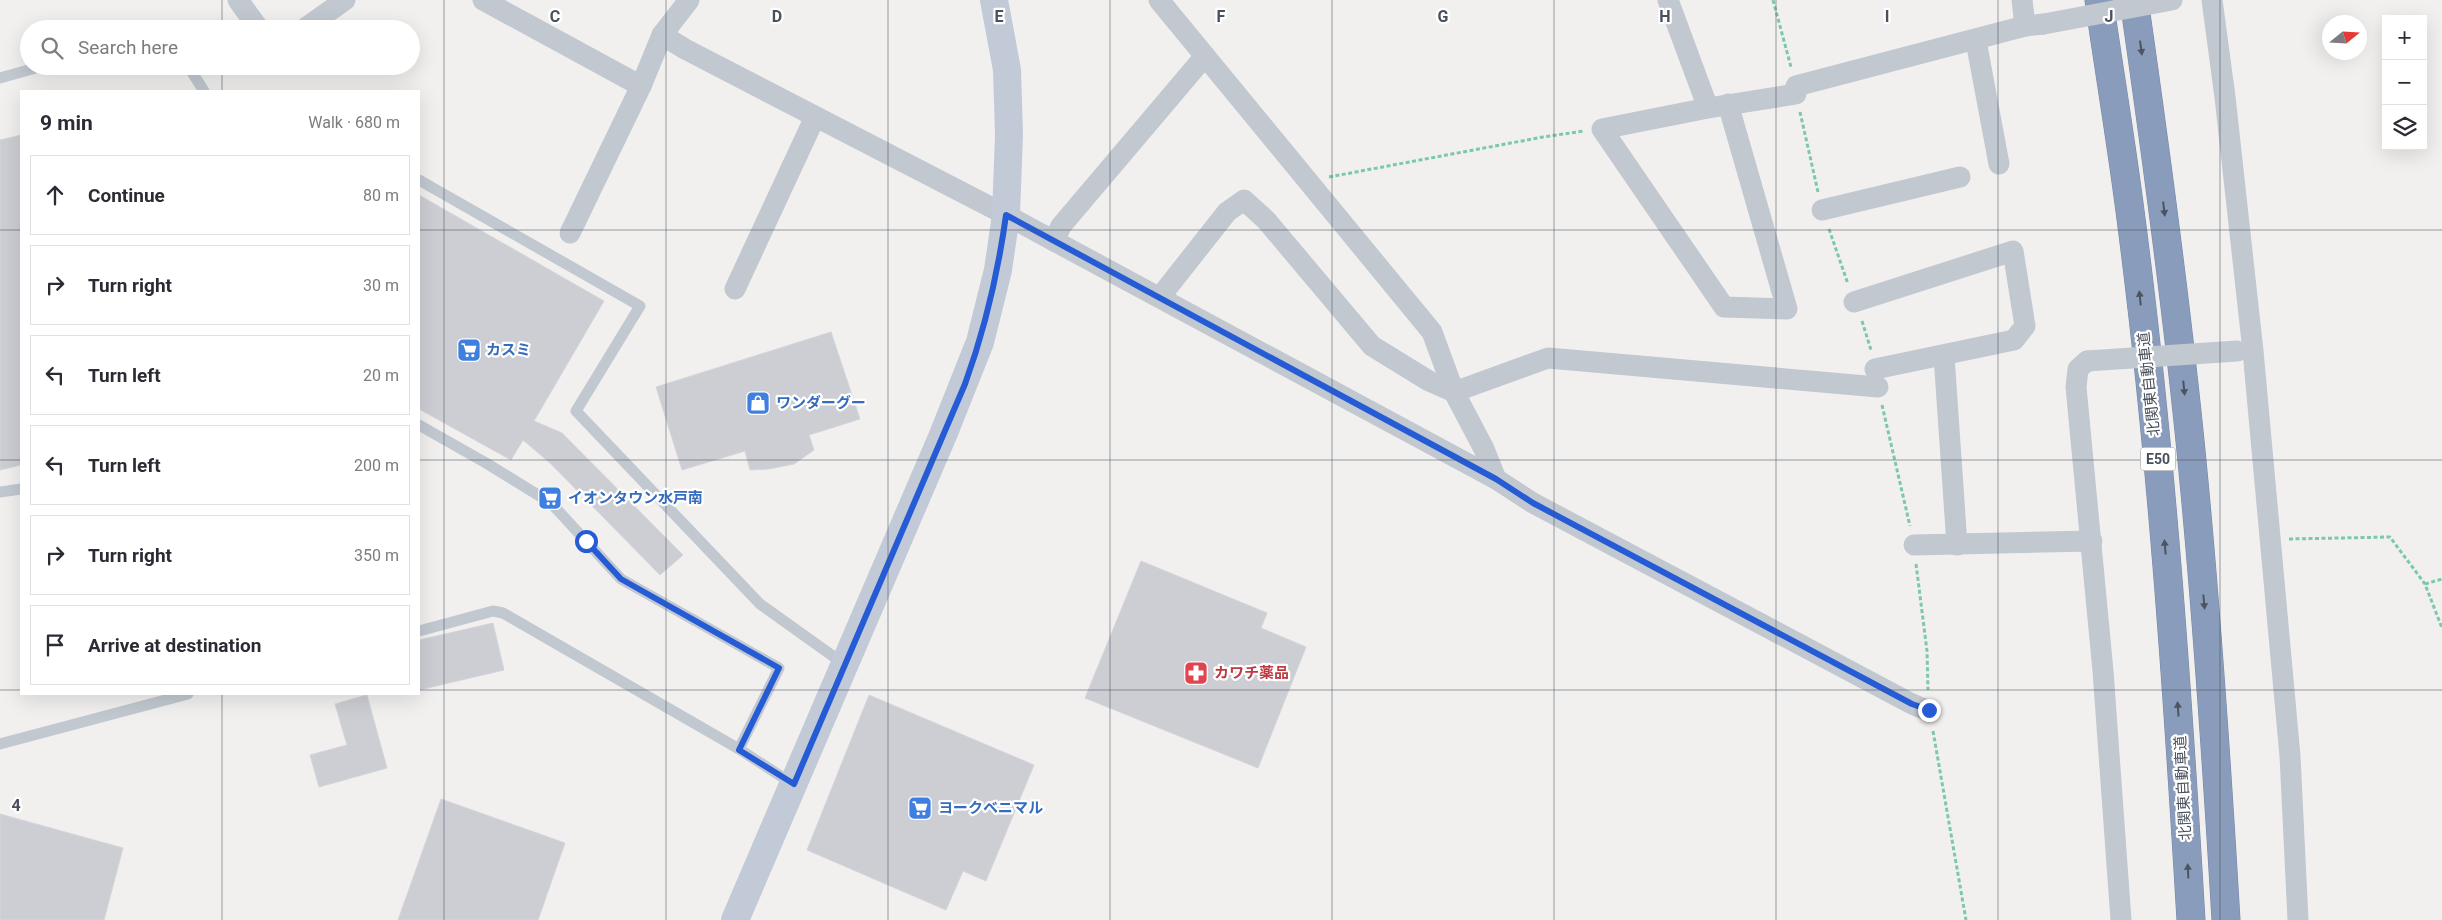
<!DOCTYPE html>
<meta charset="utf-8">
<style>
:root{--surface:#fff;--page:#f7f7f7;--text:#2b2b33;--muted:#7c7c81;--line:#e1e1e2}
body{margin:0;font-family:Roboto,"Noto Sans JP",sans-serif;background:var(--page);color:var(--text)}
.controls{position:absolute;right:15px;top:15px;display:grid;overflow:hidden;border-radius:0px;box-shadow:0 5px 20px #0002}
.controls button{width:45px;height:45px;display:grid;place-items:center;padding:0;border:0;border-bottom:1px solid var(--line);background:var(--surface);color:var(--text);font:25px sans-serif}
.compass{position:absolute;left:2322px;top:15px;width:45px;height:45px;border-radius:50%;background:var(--surface);box-shadow:0 5px 20px #0002;rotate:72deg}
.stop{position:absolute;width:15px;height:15px;margin:-11px;border:4px solid #255cd6;border-radius:50%;background:#fff}
.stop.end{background:#255cd6;border-color:#fff;box-shadow:0 1px 5px #0008}
.list{margin:0;padding:0;list-style:none}
h2{display:flex;justify-content:space-between;align-items:center;height:65px;margin:0;padding:0 20px;font-size:21px}
h2 small{font-size:16px;font-weight:400;color:var(--muted)}
.list li{display:grid;grid-template-columns:32px 1fr auto;gap:15px;align-items:center;box-sizing:border-box;height:80px;margin:0 10px 10px;padding:0 10px;border:1px solid var(--line);border-radius:0px}
.list b{display:block;font-size:19px;white-space:nowrap}
.list em{font-size:16px;font-style:normal;color:var(--muted)}
.icon{flex:none;width:28px;height:28px;fill:none;stroke:currentColor;stroke-width:2;stroke-linecap:round;stroke-linejoin:round}
.map{position:relative;flex:none;width:2442px;height:920px;overflow:hidden}
.search{position:absolute;background:var(--surface);box-shadow:0 5px 20px #0002;left:20px;top:20px;width:400px;height:55px;display:flex;align-items:center;gap:12px;box-sizing:border-box;padding:0 18px;border-radius:28px;color:var(--muted);font-size:19px}
.panel{position:absolute;background:var(--surface);box-shadow:0 5px 20px #0002;left:20px;top:90px;width:400px;height:605px;border-radius:0px}
.map>svg:first-child{display:block}
</style>
<div class="map">
<svg width="2442" height="920" viewBox="0 0 2442 920">
<rect width="100%" height="100%" fill="#f2f0ef"/>
<g fill="#cdced4" stroke="#d4d5da">
<path d="M 21,135 L 21,465 L 0,470 L 0,140 Z"/>
<path d="M 419,195 L 604,301 L 534,421 L 562,433 L 683,555 L 660,575 L 550,463 L 523,440 L 511,460 L 419,409 Z"/>
<path d="M 831,332 L 860,419 L 809,435 L 814,450 L 794,464 L 769,469 L 750,470 L 745,451 L 682,470 L 656,387 Z"/>
<path d="M 1141,561 L 1267,613 L 1261,628 L 1306,647 L 1258,768 L 1085,698 Z"/>
<path d="M 493,623 L 504,670 L 419,690 L 419,640 Z"/>
<path d="M 367,695 L 387,768 L 319,787 L 310,755 L 347,745 L 335,704 Z"/>
<path d="M 869,695 L 1034,765 L 986,881 L 963,871 L 946,910 L 807,850 Z"/>
<path d="M 441,799 L 565,843 L 538,920 L 398,920 Z"/>
<path d="M 0,814 L 123,848 L 104,920 L 0,920 Z"/>
</g>
<g fill="none" stroke-linecap="round" stroke-linejoin="round">
<g stroke="#7687a6" stroke-width="29">
<g id="highway">
<path d="M 2099,0 C 2109,70 2121,141 2130,211 C 2161,446 2177,683 2191,920"/>
<path d="M 2134,0 C 2156,153 2177,307 2192,461 C 2207,614 2217,767 2226,920"/>
</g>
</g>
<g stroke="#7bc8ac" stroke-width="3" stroke-dasharray="4 2.5" stroke-linecap="butt">
<path d="M 1773,0 L 1791,67"/>
<path d="M 1800,112 L 1818,192"/>
<path d="M 1329,177 L 1543,137 L 1584,131"/>
<path d="M 1829,229 L 1848,284"/>
<path d="M 1862,321 L 1871,350"/>
<path d="M 1882,405 L 1910,526"/>
<path d="M 2289,539 L 2390,537 L 2425,584 L 2442,628"/>
<path d="M 1916,564 L 1927,651 L 1928,690"/>
<path d="M 2425,584 L 2442,579"/>
<path d="M 1933,731 L 1966,920"/>
</g>
<g stroke="#c1c8d0" stroke-width="11">
<path d="M 188,66 L 204,91"/>
<path d="M 0,78 L 43,66"/>
<path d="M 419,180 L 640,306 L 576,411 L 760,604 L 844,664"/>
<path d="M 419,425 L 486,463 L 551,503 L 621,579 L 779,668 L 739,749"/>
<path d="M 0,492 L 21,489"/>
<path d="M 419,631 L 493,611 L 503,613 L 739,749 L 793,784"/>
<path d="M 0,744 L 188,694"/>
</g>
<g stroke="#c1c8d0" stroke-width="21">
<path d="M 238,0 L 259,29"/>
<path d="M 483,0 L 641,86"/>
<path d="M 689,0 L 662,35 L 685,49 L 1006,215 L 1496,479 L 1533,503 L 1912,704 L 1929,711"/>
<path d="M 1159,0 L 1432,332 L 1454,392 L 1484,449 L 1496,479"/>
<path d="M 1668,0 L 1708,108 L 1796,94"/>
<path d="M 2022,0 L 2025,26"/>
<path d="M 2212,0 L 2225,97 L 2253,351 L 2290,756 L 2298,920"/>
<path d="M 304,29 L 345,0"/>
<path d="M 1976,41 L 1999,164"/>
<path d="M 1796,86 L 2025,26 L 2044,24"/>
<path d="M 1708,108 L 1602,129 L 1724,307 L 1787,309 L 1728,104"/>
<path d="M 1822,210 L 1960,177"/>
<path d="M 570,233 L 641,86 L 662,35"/>
<path d="M 1054,241 L 1061,226 L 1205,56"/>
<path d="M 735,289 L 815,117"/>
<path d="M 1160,297 L 1227,212 L 1244,200 L 1266,220 L 1372,346 L 1429,381 L 1454,392 L 1548,358 L 1878,387"/>
<path d="M 1854,302 L 2013,251 L 2025,326 L 2014,340 L 1875,369"/>
<path d="M 1944,356 L 1957,545"/>
<path d="M 2087,361 L 2078,369 L 2076,387 L 2103,671 L 2121,920"/>
<path d="M 1914,545 L 2092,541"/>
</g>
<path stroke="#c3cad7" stroke-width="28" d="M 735,920 L 943,435 L 980,342 L 998,270 L 1006,215 L 1009,134 L 1007,70 L 994,0"/>
<use href="#highway" stroke="#8a9cbb" stroke-width="28"/>
<g stroke="#c1c8d0" stroke-width="21">
<path d="M 2044,24 L 2172,0"/>
<path d="M 2087,361 L 2237,351"/>
</g>
</g>
<defs><path id="oneway-solid" d="M-6-.8H1V-3.2L6.5 0L1 3.2V.8H-6Z" transform="scale(1.25)"/></defs>
<g fill="#4c5461">
<use href="#oneway-solid" transform="translate(2141 48) rotate(82)"/>
<use href="#oneway-solid" transform="translate(2164 209) rotate(83)"/>
<use href="#oneway-solid" transform="translate(2140 298) rotate(-96)"/>
<use href="#oneway-solid" transform="translate(2184 388) rotate(84)"/>
<use href="#oneway-solid" transform="translate(2165 547) rotate(-95)"/>
<use href="#oneway-solid" transform="translate(2204 602) rotate(85)"/>
<use href="#oneway-solid" transform="translate(2178 709) rotate(-94)"/>
<use href="#oneway-solid" transform="translate(2188 871) rotate(-93)"/>
</g>
<g fill="none" stroke-linecap="round" stroke-linejoin="round">
<path stroke="#255cd6" stroke-width="6" d="M 586,541 L 621,579 L 779,668 L 739,750 L 794,784 L 965,384 C 985,329 998,273 1006,215 L 1496,479 L 1533,503 L 1912,704 L 1929,710"/>
</g>
<path fill="none" stroke="#49505c" stroke-width="1" stroke-opacity="0.55" d="M 222,0 L 222,29M 444,0 L 444,920M 666,0 L 666,920M 888,0 L 888,920M 1110,0 L 1110,920M 1332,0 L 1332,920M 1554,0 L 1554,920M 1776,0 L 1776,920M 1998,0 L 1998,920M 2220,0 L 2220,920M 222,66 L 222,91M 0,230 L 21,230M 419,230 L 2442,230M 0,460 L 21,460M 419,460 L 2442,460M 0,690 L 21,690M 419,690 L 2442,690M 222,694 L 222,920"/>
<defs>
<g id="supermarket-square" transform="scale(1.25)"><rect x="-9" y="-9" width="18" height="18" rx="4" fill="#3f7fe0" stroke="#fff"/><path d="M-6-5.5h2.5l.6 2H6L4.5 2H-2.5L-4.4-4H-6ZM-1.5 3.2a1.3 1.3 0 1 0 .1 0ZM3 3.2a1.3 1.3 0 1 0 .1 0Z" fill="#fff"/></g>
<g id="shop-square" transform="scale(1.25)"><rect x="-9" y="-9" width="18" height="18" rx="4" fill="#3f7fe0" stroke="#fff"/><path d="M-5-2.5h2.3a2.7 3.5 0 0 1 5.4 0H5L5.5 6h-11ZM-1.5-2.5h3a1.5 2.3 0 0 0-3 0Z" fill="#fff"/></g>
<g id="pharmacy-square" transform="scale(1.25)"><rect x="-9" y="-9" width="18" height="18" rx="4" fill="#e0444e" stroke="#fff"/><path d="M-2-6h4v4h4v4h-4v4h-4v-4h-4v-4h4Z" fill="#fff"/></g>
</defs>
<g fill-rule="evenodd">
<use href="#supermarket-square" x="469" y="350"/>
<use href="#shop-square" x="758" y="403"/>
<use href="#supermarket-square" x="550" y="498"/>
<use href="#pharmacy-square" x="1196" y="673"/>
<use href="#supermarket-square" x="920" y="808"/>
</g>
<g text-anchor="middle" dominant-baseline="central" stroke-width="4.5" stroke-linejoin="round" paint-order="stroke">
<rect fill="#fff" stroke="#80848d" stroke-width="1" x="2140.5" y="447.5" width="35" height="23" rx="4"/>
<g font-size="14" font-weight="bold" fill="#49505c">
<text x="2158" y="459">E50</text>
</g>
<g font-size="15" font-weight="bold" fill="#366cbe" stroke="#fff" text-anchor="start">
<text x="486" y="350">カスミ</text>
<text x="776" y="403">ワンダーグー</text>
<text x="568" y="498">イオンタウン水戸南</text>
<text x="938" y="808">ヨークベニマル</text>
</g>
<g font-size="15" fill="#49505c" stroke="#fff">
<text transform="translate(2149 384) rotate(-96)">北関東自動車道</text>
<text transform="translate(2183 788) rotate(-93)">北関東自動車道</text>
</g>
<g font-size="15" font-weight="bold" fill="#be3a42" stroke="#fff" text-anchor="start">
<text x="1214" y="673">カワチ薬品</text>
</g>
</g>
<g font-size="16" text-anchor="middle" font-weight="bold" fill="#49505c" stroke="#fff" stroke-width="4.5" stroke-linejoin="round" paint-order="stroke">
<text x="555" y="22">C</text>
<text x="777" y="22">D</text>
<text x="999" y="22">E</text>
<text x="1221" y="22">F</text>
<text x="1443" y="22">G</text>
<text x="1665" y="22">H</text>
<text x="1887" y="22">I</text>
<text x="2109" y="22">J</text>
<text x="16" y="811">4</text>
</g>
</svg>
<div class="controls">
<button>+</button>
<button>−</button>
<button><svg class="icon" aria-label="layers" viewBox="0 0 24 24"><path d="M12 4l9 5-9 5-9-5zM3 14l9 5 9-5"/></svg></button>
</div>
<svg class="compass" viewBox="-18 -18 36 36"><path d="M0-13l5 13h-10z" fill="#e53935"/><path d="M0 13l5-13h-10z" fill="#7c7c81"/></svg>
<div class="stop" style="left:586px;top:541px"></div>
<div class="stop end" style="left:1929px;top:710px"></div>
<div class="search"><svg class="icon" aria-label="search" viewBox="0 0 24 24"><circle cx="10" cy="10" r="6"/><path d="M15 15l6 6"/></svg>Search here</div>
<section class="panel">
<h2>9 min<small>Walk · 680 m</small></h2>
<ul class="list">
<li><svg class="icon" aria-label="ahead" viewBox="0 0 24 24"><path d="M12 20V5M6 11l6-6 6 6"/></svg><div><b>Continue</b></div><em>80 m</em></li>
<li><svg class="icon" aria-label="right" viewBox="0 0 24 24"><path d="M7 20v-9h11M14 6l5 5-5 5"/></svg><div><b>Turn right</b></div><em>30 m</em></li>
<li><svg class="icon" aria-label="left" viewBox="0 0 24 24"><path d="M17 20v-9H6M10 6l-5 5 5 5"/></svg><div><b>Turn left</b></div><em>20 m</em></li>
<li><svg class="icon" aria-label="left" viewBox="0 0 24 24"><path d="M17 20v-9H6M10 6l-5 5 5 5"/></svg><div><b>Turn left</b></div><em>200 m</em></li>
<li><svg class="icon" aria-label="right" viewBox="0 0 24 24"><path d="M7 20v-9h11M14 6l5 5-5 5"/></svg><div><b>Turn right</b></div><em>350 m</em></li>
<li><svg class="icon" aria-label="arrive" viewBox="0 0 24 24"><path d="M6 21V4h12l-3 4 3 4H6"/></svg><div><b>Arrive at destination</b></div></li>
</ul>
</section>
</div>
